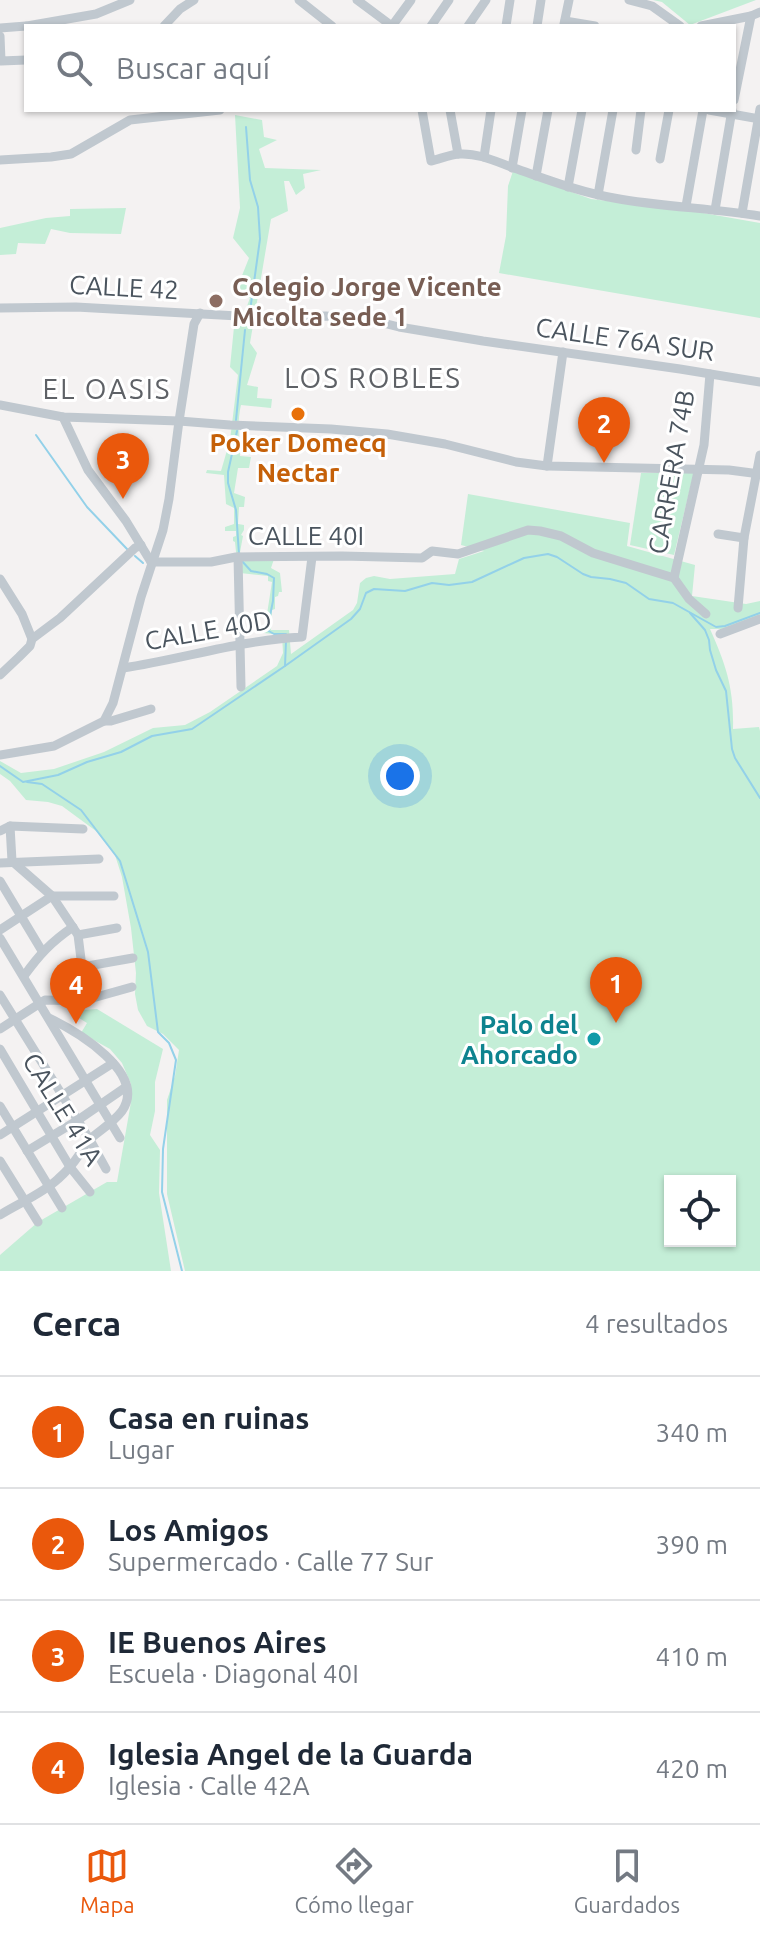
<!DOCTYPE html>
<html lang="es">
<meta charset="utf-8">
<style>
:root{--surface:#fff;--page:#f2f2f3;--text:#1f2937;--muted:#747a83;--line:#e0e1e3;--accent:#ea580c}
body{margin:0;font-family:Ubuntu,sans-serif;background:var(--page);color:var(--text)}
.controls{position:absolute;right:24px;bottom:24px;display:grid;overflow:hidden;border-radius:0px;box-shadow:0 2px 6px #0004}
.controls button{width:72px;height:72px;display:grid;place-items:center;padding:0;border:0;border-bottom:2px solid var(--line);background:var(--surface);color:var(--text);font:40px sans-serif}
.you{position:absolute;left:400px;top:776px;width:28px;height:28px;margin:-20px;border:6px solid #fff;border-radius:50%;background:#1a73e8;box-shadow:0 0 0 12px #1a73e833}
.badge{display:grid;place-items:center;width:52px;height:52px;border-radius:50%;background:var(--accent);color:#fff;font-size:26px;font-weight:700}
.pin{position:absolute;translate:-50% -66px;filter:drop-shadow(0 2px 4px #0008)}
.pin::after{content:'';position:absolute;top:42px;width:28px;height:24px;background:inherit;clip-path:polygon(0 0,100% 0,50% 100%)}
.list{margin:0;padding:0;list-style:none}
h2{display:flex;justify-content:space-between;align-items:center;height:104px;margin:0;padding:0 32px;font-size:34px}
h2 small{font-size:26px;font-weight:400;color:var(--muted)}
.list li{display:grid;grid-template-columns:52px 1fr auto;gap:24px;align-items:center;box-sizing:border-box;height:112px;padding:0 32px;border-top:2px solid var(--line)}
.list b{display:block;font-size:30px;white-space:nowrap}
.list p{margin:0;font-size:26px;white-space:nowrap;color:var(--muted)}
.list em{font-size:26px;font-style:normal;color:var(--muted)}
.icon{flex:none;width:44px;height:44px;fill:none;stroke:currentColor;stroke-width:2;stroke-linecap:round;stroke-linejoin:round}
.map{position:relative;flex:none;width:760px;height:1271px;overflow:hidden}
.search{position:absolute;background:var(--surface);box-shadow:0 2px 6px #0004;left:24px;right:24px;top:24px;height:88px;display:flex;align-items:center;gap:20px;box-sizing:border-box;padding:0 28px;border-radius:0px;color:var(--muted);font-size:30px}
.sheet{height:552px;background:var(--surface)}
nav{display:flex;justify-content:space-around;align-items:center;box-sizing:border-box;height:112px;border-top:2px solid var(--line);background:var(--surface);font-size:22px;color:var(--muted)}
nav a{display:grid;justify-items:center;gap:4px}
nav .on{color:var(--accent)}
.map>svg:first-child{display:block}
</style>
<div class="map">
<svg width="760" height="1271" viewBox="0 0 760 1271">
<rect width="100%" height="100%" fill="#f4f2f2"/>
<g fill="#c4eed7" fill-rule="evenodd">
<path d="M 653,0 L 756,0 L 690,25 L 662,2 Z"/>
<path d="M 235,115 L 262,120 L 264,137 L 277,140 L 259,149 L 265,168 L 321,170 L 303,174 L 305,188 L 296,195 L 289,181 L 284,181 L 288,211 L 271,219 L 250,343 L 257,353 L 247,385 L 258,387 L 257,398 L 272,399 L 271,408 L 241,405 C 237,421 239,439 240,456 L 251,457 L 249,468 L 238,468 L 234,493 L 245,497 L 244,507 L 239,507 L 238,524 L 244,525 L 244,530 L 241,535 L 243,536 L 240,552 L 243,558 L 274,559 L 271,568 L 280,573 L 282,592 L 279,592 L 278,596 L 275,597 L 275,609 L 272,610 L 271,630 L 289,630 L 291,654 L 353,610 L 357,603 L 360,583 L 366,578 L 374,576 L 390,579 L 455,574 L 459,559 L 484,551 L 461,545 L 468,494 L 630,523 L 627,546 L 695,565 L 692,596 L 746,604 L 760,601 L 760,615 L 722,629 L 710,629 C 726,665 734,688 733,729 L 759,727 L 760,731 L 760,1271 L 185,1271 L 167,1194 L 167,1100 L 175,1076 L 179,1050 L 163,1034 L 147,1026 L 138,1010 L 135,994 L 136,973 L 131,928 L 122,877 L 115,855 L 96,831 L 62,806 L 48,802 L 26,800 L 10,781 L 0,774 L 0,761 L 21,773 L 54,769 L 104,752 L 153,728 L 185,725 L 210,712 L 277,666 L 283,653 L 282,635 L 264,633 L 272,582 L 268,581 L 268,576 L 240,573 L 240,558 L 236,552 L 235,542 L 233,541 L 233,537 L 236,536 L 236,531 L 225,531 L 225,527 L 234,524 L 234,508 L 226,504 L 224,475 L 206,473 L 207,470 L 221,471 L 230,440 L 238,375 L 230,367 L 234,327 L 241,322 L 250,298 L 235,293 L 249,258 L 233,238 L 240,208 ZM 670,1181 L 730,1181 L 730,1241 L 670,1241 Z"/>
<path d="M 513,171 L 591,199 L 692,211 L 760,223 L 760,318 L 499,273 L 506,236 L 508,186 Z"/>
<path d="M 126,208 L 121,234 L 70,233 L 51,229 L 45,244 L 18,243 L 16,254 L 0,255 L 0,228 L 46,218 L 70,216 L 70,209 Z"/>
<path d="M 694,472 L 674,555 L 630,545 L 641,473 Z"/>
<path d="M 97,1009 L 163,1049 L 155,1082 L 155,1111 L 150,1135 L 160,1150 L 159,1193 L 171,1271 L 0,1271 L 0,1255 L 38,1222 L 107,1182 L 117,1182 L 131,1102 L 131,1084 L 122,1063 L 110,1049 L 81,1033 L 87,1023 L 68,1011 Z"/>
</g>
<g fill="none" stroke-linecap="round" stroke-linejoin="round">
<g stroke="#93d1e9" stroke-width="2">
<path d="M 246,127 L 250,180 L 258,207 L 260,239 L 251,304"/>
<path d="M 236,420 L 245,330"/>
<path d="M 237,431 L 228,472 L 228,483 L 236,510 L 239,554"/>
<path d="M 36,435 L 87,507 L 127,549"/>
<path d="M 135,556 L 143,563"/>
<path d="M 241,560 L 251,571 L 267,574 L 274,578 L 273,601 L 267,630 L 274,634 L 286,634"/>
<path d="M 690,613 L 705,630 L 709,640 L 710,650 L 716,670 L 726,691 L 732,749 L 735,758 L 760,798"/>
<path d="M 285,666 L 286,641"/>
<path d="M 0,766 L 23,782 L 58,775 L 87,762 L 121,752 L 152,736 L 192,729 L 285,666 L 351,619 L 360,609 L 366,593 L 374,589 L 405,591 L 432,583 L 449,585 L 472,582 L 524,558 L 548,554 L 557,557 L 583,574 L 591,577 L 610,579 L 626,583 L 649,599 L 673,603 L 716,627 L 725,626 L 760,613"/>
<path d="M 27,782 L 42,784 L 81,810 L 120,861 L 148,952 L 158,1032 L 169,1043 L 176,1060 L 163,1149 L 162,1192 L 182,1271"/>
</g>
<g stroke="#c0c8cf" stroke-width="9">
<path d="M 299,0 L 332,26"/>
<path d="M 357,0 L 392,26 L 411,0"/>
<path d="M 629,0 L 652,6 L 680,26"/>
<path d="M 565,21 L 595,26"/>
<path d="M 564,24 L 569,0"/>
<path d="M 27,26 L 96,14 L 130,0"/>
<path d="M 164,26 L 180,9 L 194,0"/>
<path d="M 431,26 L 449,0"/>
<path d="M 468,26 L 486,0"/>
<path d="M 506,26 L 510,0"/>
<path d="M 537,26 L 541,0"/>
<path d="M 701,26 L 751,16 L 760,12"/>
<path d="M 0,28 L 26,26"/>
<path d="M 0,36 L 1,61 L 26,60"/>
<path d="M 734,100 L 751,16"/>
<path d="M 422,110 L 431,161 C 440,159 451,154 460,154 C 479,153 497,162 514,168 C 546,179 579,192 614,198 C 662,207 711,208 760,216"/>
<path d="M 450,110 L 458,154"/>
<path d="M 709,110 L 760,119"/>
<path d="M 636,150 L 641,110"/>
<path d="M 484,157 L 491,110"/>
<path d="M 660,159 L 669,110"/>
<path d="M 0,160 L 51,157 L 71,154 L 130,120 L 220,110"/>
<path d="M 512,168 L 522,110"/>
<path d="M 536,176 L 548,110"/>
<path d="M 568,187 L 582,110"/>
<path d="M 598,195 L 613,110"/>
<path d="M 686,206 L 703,110"/>
<path d="M 715,210 L 732,110"/>
<path d="M 742,213 L 760,109"/>
<path d="M 0,308 L 76,307 L 258,317 L 326,316 L 371,320 L 399,327 L 483,341 L 680,369 L 760,382"/>
<path d="M 0,405 L 63,417 L 179,421 L 230,425 L 331,429 L 387,434 L 445,444 L 516,462 L 547,466 L 729,470 L 760,474"/>
<path d="M 63,417 L 88,470 L 126,521 L 151,562"/>
<path d="M 547,466 L 563,352"/>
<path d="M 718,534 L 744,538"/>
<path d="M 238,557 L 241,687"/>
<path d="M 151,562 L 211,562 L 236,557 L 342,556 L 422,558 L 432,551 L 458,554 L 528,530 L 540,531 L 561,536 L 593,553 L 674,578 L 689,599 L 706,614"/>
<path d="M 674,578 L 704,445 L 710,374"/>
<path d="M 0,579 L 22,614 L 32,639"/>
<path d="M 738,608 L 744,538 L 760,455"/>
<path d="M 720,634 L 760,619"/>
<path d="M 123,668 C 183,659 241,640 302,637 L 312,557"/>
<path d="M 0,675 L 19,657 L 30,646 L 32,639 L 60,618 L 135,548 L 141,545"/>
<path d="M 104,721 L 111,721 L 151,709"/>
<path d="M 0,755 L 54,746 L 104,721 L 113,703 L 141,597 L 163,530 L 169,499 L 179,421 L 194,324 L 200,313"/>
<path d="M 10,826 L 12,861 L 52,896 L 78,935 L 82,967 L 93,997"/>
<path d="M 0,831 L 10,826 L 83,829"/>
<path d="M 0,863 L 99,859"/>
<path d="M 0,881 L 42,951"/>
<path d="M 0,930 L 52,896 L 114,896"/>
<path d="M 78,935 L 117,928"/>
<path d="M 0,938 L 120,1138"/>
<path d="M 82,967 L 133,958"/>
<path d="M 24,976 C 39,955 51,942 73,927"/>
<path d="M 0,995 L 90,1140 L 106,1169"/>
<path d="M 0,1029 L 45,1000 L 82,1001 L 132,987"/>
<path d="M 0,1049 L 70,1167 L 90,1192"/>
<path d="M 0,1106 L 62,1208"/>
<path d="M 0,1135 L 113,1063"/>
<path d="M 27,1151 L 78,1120 L 126,1087"/>
<path d="M 0,1161 L 38,1222"/>
<path d="M 0,1215 C 19,1203 42,1194 58,1179 C 66,1172 73,1164 79,1155 C 82,1150 85,1145 89,1140 C 100,1130 113,1123 122,1111 C 148,1073 76,1031 49,1018"/>
</g>
</g>
<circle fill="#8d6e63" stroke="#fff" stroke-width="3" cx="216" cy="301" r="8"/>
<circle fill="#e8710a" stroke="#fff" stroke-width="3" cx="298" cy="414" r="8"/>
<circle fill="#0f9aa8" stroke="#fff" stroke-width="3" cx="594" cy="1039" r="8"/>
<g text-anchor="middle" dominant-baseline="central" stroke-width="6" stroke-linejoin="round" paint-order="stroke">
<g font-size="26" font-weight="bold" fill="#785e54" stroke="#fff" text-anchor="start">
<text x="232" y="286">Colegio Jorge Vicente<tspan x="232" dy="30">Micolta sede 1</tspan></text>
</g>
<g font-size="26" fill="#4a545e" stroke="#fff">
<text transform="translate(124 287) rotate(3)">CALLE 42</text>
<text transform="translate(625 339) rotate(8)">CALLE 76A SUR</text>
<text transform="translate(671 472) rotate(-80)">CARRERA 74B</text>
<text x="306" y="535">CALLE 40I</text>
<text transform="translate(208 630) rotate(-10)">CALLE 40D</text>
<text transform="translate(63 1109) rotate(58)">CALLE 41A</text>
</g>
<g font-size="26" font-weight="bold" fill="#c56008" stroke="#fff">
<text x="298" y="442">Poker Domecq<tspan x="298" dy="30">Nectar</tspan></text>
</g>
<g font-size="26" font-weight="bold" fill="#0d838f" stroke="#fff" text-anchor="end">
<text x="578" y="1024">Palo del<tspan x="578" dy="30">Ahorcado</tspan></text>
</g>
<g font-size="28" letter-spacing="2" fill="#5e6166" stroke="#fff">
<text x="373" y="377">LOS ROBLES</text>
<text x="107" y="388">EL OASIS</text>
</g>
</g>
</svg>
<div class="controls">
<button><svg class="icon" aria-label="locate" viewBox="0 0 24 24"><circle cx="12" cy="12" r="6"/><path d="M12 2v4M12 18v4M2 12h4M18 12h4"/></svg></button>
</div>
<div class="you"></div>
<div class="pin badge" style="left:616px;top:1023px">1</div>
<div class="pin badge" style="left:604px;top:463px">2</div>
<div class="pin badge" style="left:123px;top:499px">3</div>
<div class="pin badge" style="left:76px;top:1024px">4</div>
<div class="search"><svg class="icon" aria-label="search" viewBox="0 0 24 24"><circle cx="10" cy="10" r="6"/><path d="M15 15l6 6"/></svg>Buscar aquí</div>
</div>
<section class="sheet">
<h2>Cerca<small>4 resultados</small></h2>
<ul class="list">
<li><span class="badge">1</span><div><b>Casa en ruinas</b><p>Lugar</p></div><em>340 m</em></li>
<li><span class="badge">2</span><div><b>Los Amigos</b><p>Supermercado · Calle 77 Sur</p></div><em>390 m</em></li>
<li><span class="badge">3</span><div><b>IE Buenos Aires</b><p>Escuela · Diagonal 40I</p></div><em>410 m</em></li>
<li><span class="badge">4</span><div><b>Iglesia Angel de la Guarda</b><p>Iglesia · Calle 42A</p></div><em>420 m</em></li>
</ul>
</section>
<nav>
<a class="on"><svg class="icon" aria-label="map" viewBox="0 0 24 24"><path d="M3 6l6-2 6 2 6-2v14l-6 2-6-2-6 2zM9 4v14M15 6v14"/></svg>Mapa</a>
<a><svg class="icon" aria-label="directions" viewBox="0 0 24 24"><path d="M12 3l9 9-9 9-9-9zM9 14v-3h6M13 9l2 2-2 2"/></svg>Cómo llegar</a>
<a><svg class="icon" aria-label="saved" viewBox="0 0 24 24"><path d="M7 4h10v16l-5-4-5 4z"/></svg>Guardados</a>
</nav>
